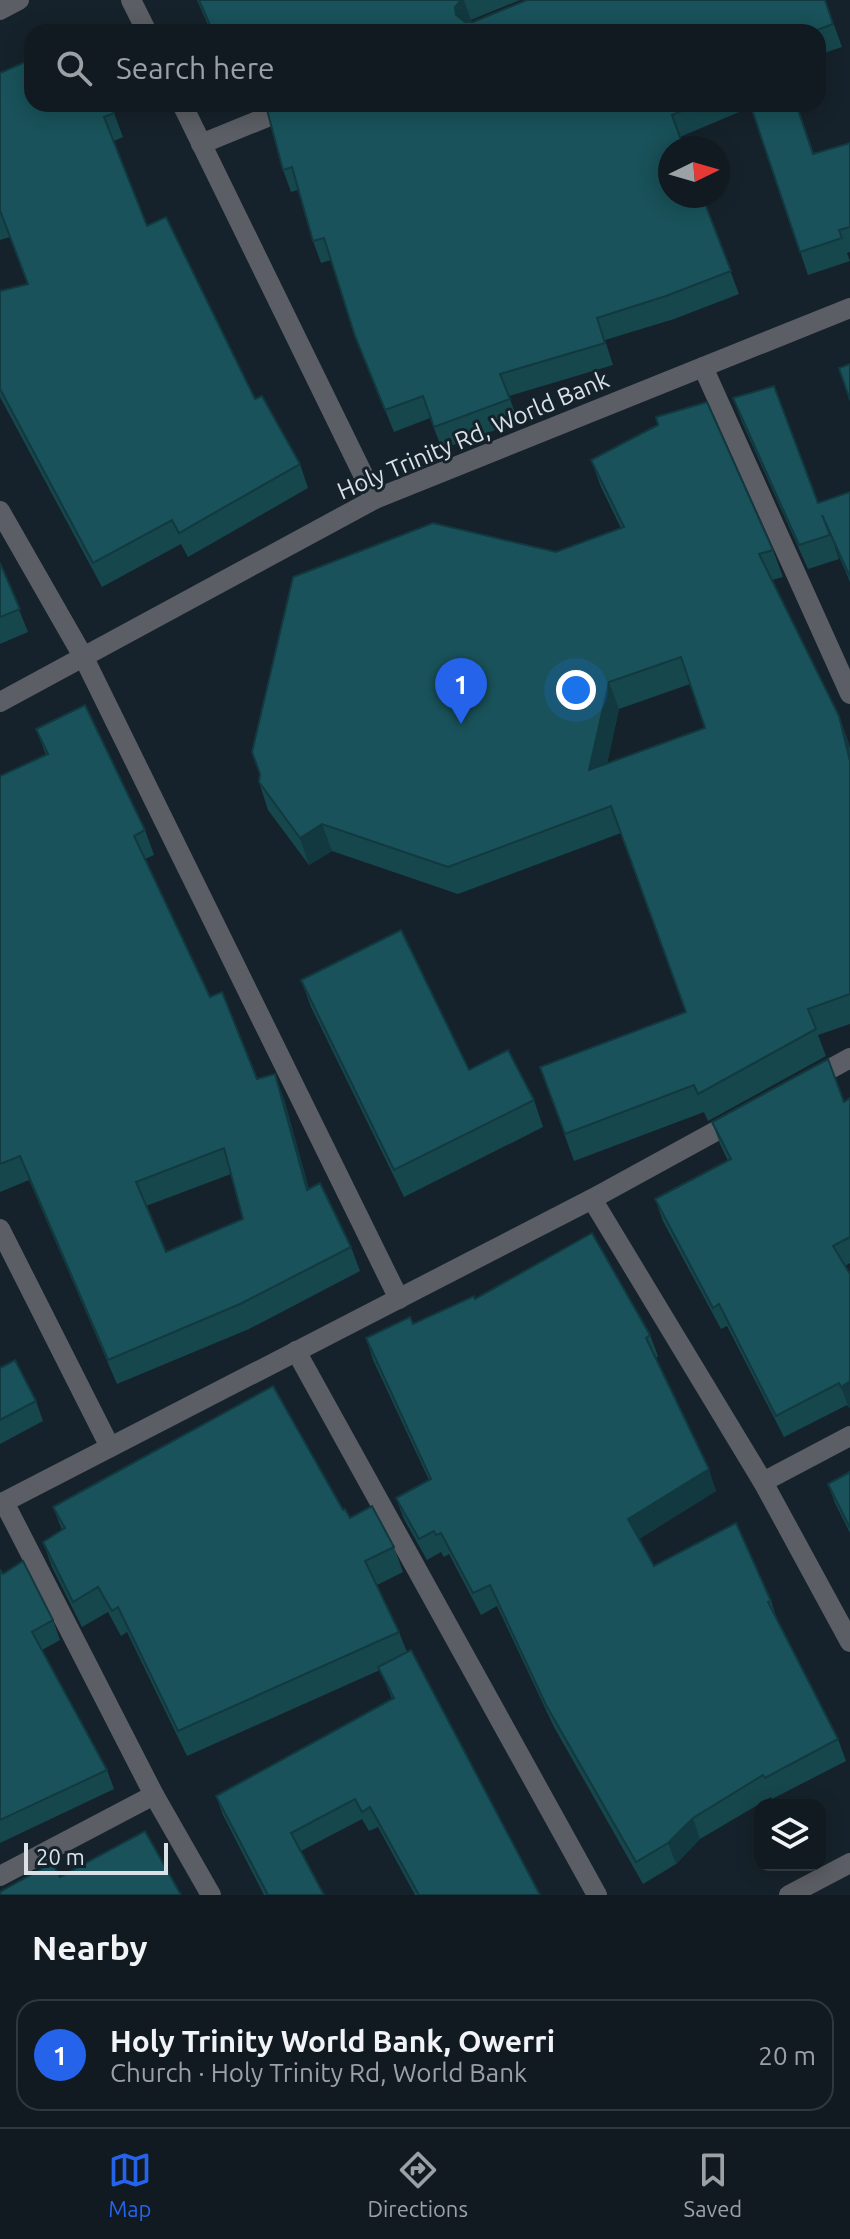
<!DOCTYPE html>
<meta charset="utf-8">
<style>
:root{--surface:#101a20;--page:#192329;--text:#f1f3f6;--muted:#9ca1a5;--line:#30383e;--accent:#2563eb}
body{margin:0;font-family:Ubuntu,sans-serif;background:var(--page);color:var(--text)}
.controls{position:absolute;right:24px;bottom:24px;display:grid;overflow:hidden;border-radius:16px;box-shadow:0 4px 20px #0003}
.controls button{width:72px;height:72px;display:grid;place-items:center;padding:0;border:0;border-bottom:2px solid var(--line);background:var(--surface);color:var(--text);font:40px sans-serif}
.compass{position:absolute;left:658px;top:136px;width:72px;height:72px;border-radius:50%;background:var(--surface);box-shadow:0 4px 20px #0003;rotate:85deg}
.scale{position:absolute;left:24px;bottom:20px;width:144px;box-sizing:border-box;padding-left:8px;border:4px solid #dae2e8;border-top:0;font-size:22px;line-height:28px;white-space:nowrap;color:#dae2e8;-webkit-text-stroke:6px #16222b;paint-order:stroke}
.you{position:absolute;left:576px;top:690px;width:28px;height:28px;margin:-20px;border:6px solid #fff;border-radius:50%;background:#1a73e8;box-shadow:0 0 0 12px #1a73e833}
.badge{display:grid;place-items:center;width:52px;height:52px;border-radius:50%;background:var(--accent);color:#fff;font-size:26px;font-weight:700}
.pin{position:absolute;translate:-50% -66px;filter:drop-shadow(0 2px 4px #0008)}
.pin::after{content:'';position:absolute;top:42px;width:28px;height:24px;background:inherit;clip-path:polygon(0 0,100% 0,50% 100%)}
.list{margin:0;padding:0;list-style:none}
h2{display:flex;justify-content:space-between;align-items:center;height:104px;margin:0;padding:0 32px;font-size:34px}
h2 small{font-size:26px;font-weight:400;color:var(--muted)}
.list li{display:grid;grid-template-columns:52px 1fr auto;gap:24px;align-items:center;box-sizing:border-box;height:112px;margin:0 16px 16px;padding:0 16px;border:2px solid var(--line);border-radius:24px}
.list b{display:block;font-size:30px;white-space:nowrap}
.list p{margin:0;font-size:26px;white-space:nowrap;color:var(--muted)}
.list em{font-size:26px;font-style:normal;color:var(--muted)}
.icon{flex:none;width:44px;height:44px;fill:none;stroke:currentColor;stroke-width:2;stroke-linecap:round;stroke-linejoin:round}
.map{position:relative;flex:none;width:850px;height:1895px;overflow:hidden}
.search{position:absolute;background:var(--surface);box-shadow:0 4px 20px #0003;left:24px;right:24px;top:24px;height:88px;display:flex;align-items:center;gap:20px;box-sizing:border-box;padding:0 28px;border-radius:24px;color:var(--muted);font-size:30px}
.sheet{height:232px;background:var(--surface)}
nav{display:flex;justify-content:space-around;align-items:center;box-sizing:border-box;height:112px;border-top:2px solid var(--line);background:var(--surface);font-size:22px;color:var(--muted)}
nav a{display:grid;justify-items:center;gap:4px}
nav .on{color:var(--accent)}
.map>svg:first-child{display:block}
</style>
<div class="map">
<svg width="850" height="1895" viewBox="0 0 850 1895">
<rect width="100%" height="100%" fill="#16222b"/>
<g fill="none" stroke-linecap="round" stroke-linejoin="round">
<g stroke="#5b5e64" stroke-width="20">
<path d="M 131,0 L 147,32"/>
<path d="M 0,10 L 19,0"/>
<path d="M 182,104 L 375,499"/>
<path d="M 201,144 L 299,104"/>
<path d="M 703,367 L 850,694"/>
<path d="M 0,511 L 84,658 L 399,1299"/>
<path d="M 0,702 L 375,499 L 850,308"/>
<path d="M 808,1081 L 850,1058"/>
<path d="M 592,1199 L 763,1482 L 850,1642"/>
<path d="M 0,1229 L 110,1447"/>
<path d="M 296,1351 L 597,1895"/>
<path d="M 763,1482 L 850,1436"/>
<path d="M 4,1502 L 154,1795 L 211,1895"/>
<path d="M 0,1504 L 592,1199 L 738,1119"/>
<path d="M 0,1876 L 154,1795"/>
<path d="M 789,1895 L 850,1863"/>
</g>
</g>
<g fill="#16474d" fill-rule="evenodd">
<path d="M 197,0 L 520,0 L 471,20 L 469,22 L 825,0 L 842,47 L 818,55 L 818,32 L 211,32 Z"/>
<path d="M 0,73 L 114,113 L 123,137 L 114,141 L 147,226 L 255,399 L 300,464 L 308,488 L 188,557 L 181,544 L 102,587 L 0,397 L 0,291 L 28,284 L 10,237 L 0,240 Z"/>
<path d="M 270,104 L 797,104 L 814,154 L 850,143 L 850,252 L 847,253 L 850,261 L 808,275 L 751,107 L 680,137 L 739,294 L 674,319 L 605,340 L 613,365 L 509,396 L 518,422 L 442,449 L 430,418 L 394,432 L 355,336 L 331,260 L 321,263 L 313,241 L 298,190 L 291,192 L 283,170 Z"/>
<path d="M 733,398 L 818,503 L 850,492 L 850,582 L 833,542 L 839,559 L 808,569 L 742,422 Z"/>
<path d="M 591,460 L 773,550 L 783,577 L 772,580 L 839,716 L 850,748 L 850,1024 L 818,1035 L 826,1056 L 708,1121 L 704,1112 L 574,1161 L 540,1067 L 686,1012 L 621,833 L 458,894 L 332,851 L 309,865 L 268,810 L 259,782 L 556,552 L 621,528 L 601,487 ZM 690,684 L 705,728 L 607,764 L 619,709 Z"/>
<path d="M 0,563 L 28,632 L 0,644 Z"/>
<path d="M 36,729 L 145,830 L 154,855 L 145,859 L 210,997 L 257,1079 L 284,1099 L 309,1189 L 351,1247 L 360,1271 L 249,1329 L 117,1384 L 29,1180 L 0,1192 L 0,776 L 46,755 ZM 231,1174 L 243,1219 L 166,1252 L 146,1206 Z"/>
<path d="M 301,980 L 469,1070 L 534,1100 L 543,1127 L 404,1197 L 311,1007 Z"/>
<path d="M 850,1098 L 850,1263 L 845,1266 L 849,1408 L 847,1405 L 784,1437 L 727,1326 L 721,1329 L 663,1221 L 655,1199 L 728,1161 L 720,1144 L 712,1122 L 844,1102 Z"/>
<path d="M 475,1299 L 650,1335 L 658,1356 L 656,1358 L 716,1491 L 639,1539 L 654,1566 L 771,1601 L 778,1623 L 838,1739 L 846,1761 L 772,1799 L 771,1797 L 700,1839 L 676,1864 L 643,1884 L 554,1727 L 497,1606 L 481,1615 L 449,1554 L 444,1557 L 441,1552 L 427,1560 L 404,1519 L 396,1498 L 429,1480 L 373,1360 L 366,1338 L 413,1324 Z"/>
<path d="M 0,1368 L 36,1401 L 43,1421 L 0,1444 Z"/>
<path d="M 850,1472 L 850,1533 L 835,1503 L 828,1484 Z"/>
<path d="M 53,1507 L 343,1510 L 350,1518 L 394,1547 L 403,1572 L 377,1585 L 399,1632 L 407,1652 L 540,1895 L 415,1895 L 378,1827 L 369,1831 L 362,1819 L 301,1851 L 324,1895 L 264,1895 L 223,1815 L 216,1796 L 392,1699 L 380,1670 L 187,1756 L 127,1632 L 121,1636 L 108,1612 L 82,1627 L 52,1567 L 43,1542 L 62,1530 Z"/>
<path d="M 0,1570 L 3,1574 L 53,1620 L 60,1640 L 42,1650 L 107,1770 L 114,1789 L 0,1843 Z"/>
</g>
<g fill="#12393f">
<path d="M 461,0 L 464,0 L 471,20 L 463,29 L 456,15 L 455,7 Z"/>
<path d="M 609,682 L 619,709 L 599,798 L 589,770 Z"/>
<path d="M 839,716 L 849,743 L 850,761 Z"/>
<path d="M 322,824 L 332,851 L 309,865 L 300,838 Z"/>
<path d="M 275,1074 L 284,1099 L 316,1215 L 307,1190 Z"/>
<path d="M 850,1381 L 850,1407 L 849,1408 L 841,1387 Z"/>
<path d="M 709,1469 L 716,1491 L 636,1541 L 628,1519 Z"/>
<path d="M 693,1818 L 700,1839 L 676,1864 L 668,1843 Z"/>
</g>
<g fill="#19525a" stroke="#12393f" stroke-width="2" fill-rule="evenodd">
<path d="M 199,0 L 461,0 L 455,7 L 456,15 L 465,22 L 473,22 L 527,0 L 825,0 L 833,24 L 812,32 L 213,32 Z"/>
<path d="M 32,59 L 32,104 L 110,104 L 114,113 L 104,117 L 147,226 L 166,217 L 255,399 L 262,396 L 300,464 L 179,533 L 172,520 L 93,563 L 0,389 L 0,291 L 28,284 L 1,213 L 0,214 L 0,73 Z"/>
<path d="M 270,104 L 698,104 L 672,115 L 684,148 L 670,148 L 670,196 L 702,196 L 731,271 L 666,296 L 597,318 L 605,343 L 500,374 L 510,399 L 434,427 L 423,396 L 385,410 L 355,336 L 324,238 L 313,241 L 292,167 L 283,170 L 266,106 Z"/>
<path d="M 750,104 L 796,104 L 813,154 L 850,143 L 850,227 L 839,230 L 842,238 L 800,252 Z"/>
<path d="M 850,364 L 850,400 L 839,368 Z"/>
<path d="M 774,386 L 818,503 L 850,492 L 850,577 L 822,515 L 830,535 L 799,545 L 733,398 Z"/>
<path d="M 707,402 L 773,550 L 759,554 L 839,716 L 850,761 L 850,994 L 808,1009 L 816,1029 L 698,1094 L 694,1085 L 565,1134 L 540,1067 L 686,1012 L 611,806 L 448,867 L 322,824 L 300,838 L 259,782 L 260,774 L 252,752 L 293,577 L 433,523 L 556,552 L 624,527 L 591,460 L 658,425 L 656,417 ZM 681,657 L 705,728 L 589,770 L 609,682 Z"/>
<path d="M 0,563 L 20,609 L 0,617 Z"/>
<path d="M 85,705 L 145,830 L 134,836 L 210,997 L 222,992 L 257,1079 L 275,1074 L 307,1190 L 320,1183 L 351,1247 L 240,1304 L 108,1360 L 20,1156 L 0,1164 L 0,776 L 48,754 L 36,729 ZM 224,1148 L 243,1219 L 166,1252 L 136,1182 Z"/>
<path d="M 401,930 L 469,1070 L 508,1050 L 534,1100 L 394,1170 L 301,980 Z"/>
<path d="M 828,1059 L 844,1102 L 850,1098 L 850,1237 L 833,1246 L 850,1274 L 850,1381 L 841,1387 L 839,1383 L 776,1416 L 719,1304 L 713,1308 L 655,1199 L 731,1159 L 712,1122 Z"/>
<path d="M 592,1233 L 650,1335 L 646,1338 L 709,1469 L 628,1519 L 654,1566 L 736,1523 L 771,1601 L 768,1602 L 838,1739 L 765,1778 L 763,1775 L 693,1818 L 668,1843 L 636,1862 L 546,1705 L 490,1585 L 473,1593 L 441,1533 L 436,1535 L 434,1531 L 419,1539 L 396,1498 L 431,1479 L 366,1338 L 410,1317 L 413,1324 L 474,1296 L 475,1299 Z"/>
<path d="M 15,1360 L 36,1401 L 0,1420 L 0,1368 Z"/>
<path d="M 273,1386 L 343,1510 L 345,1509 L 350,1518 L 372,1506 L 394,1547 L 365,1561 L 399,1632 L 178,1731 L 118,1607 L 112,1611 L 98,1587 L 73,1602 L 43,1542 L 65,1528 L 53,1507 Z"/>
<path d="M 850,1472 L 850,1528 L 828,1484 Z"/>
<path d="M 23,1561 L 53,1620 L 32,1632 L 107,1770 L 0,1820 L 0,1570 L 3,1574 Z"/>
<path d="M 411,1650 L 540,1895 L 419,1895 L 370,1807 L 362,1812 L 355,1799 L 291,1833 L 324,1895 L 268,1895 L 216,1796 L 394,1698 L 378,1667 Z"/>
<path d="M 145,1831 L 181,1895 L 0,1895 L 0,1892 L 52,1863 L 60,1877 Z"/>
</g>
<g text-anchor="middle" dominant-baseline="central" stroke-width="6" stroke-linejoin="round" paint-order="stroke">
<g font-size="24" fill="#dae2e8" stroke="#16222b">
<text transform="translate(473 435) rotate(-23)">Holy Trinity Rd, World Bank</text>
</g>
</g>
</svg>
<div class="controls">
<button><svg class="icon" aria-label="layers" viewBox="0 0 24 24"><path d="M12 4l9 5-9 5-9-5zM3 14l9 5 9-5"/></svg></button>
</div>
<svg class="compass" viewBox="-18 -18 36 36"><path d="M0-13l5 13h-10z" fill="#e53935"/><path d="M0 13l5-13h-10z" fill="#9ca1a5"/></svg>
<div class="scale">20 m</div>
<div class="you"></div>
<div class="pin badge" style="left:461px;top:724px">1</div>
<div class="search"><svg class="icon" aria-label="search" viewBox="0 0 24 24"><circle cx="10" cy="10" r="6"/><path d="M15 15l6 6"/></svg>Search here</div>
</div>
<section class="sheet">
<h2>Nearby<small></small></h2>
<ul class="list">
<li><span class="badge">1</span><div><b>Holy Trinity World Bank, Owerri</b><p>Church · Holy Trinity Rd, World Bank</p></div><em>20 m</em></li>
</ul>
</section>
<nav>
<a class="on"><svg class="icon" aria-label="map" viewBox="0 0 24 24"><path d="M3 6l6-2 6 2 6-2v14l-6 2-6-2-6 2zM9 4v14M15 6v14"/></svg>Map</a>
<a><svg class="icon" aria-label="directions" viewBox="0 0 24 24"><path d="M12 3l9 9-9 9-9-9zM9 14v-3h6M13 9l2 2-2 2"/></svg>Directions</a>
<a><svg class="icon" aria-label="saved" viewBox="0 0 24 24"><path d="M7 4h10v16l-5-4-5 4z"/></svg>Saved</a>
</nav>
